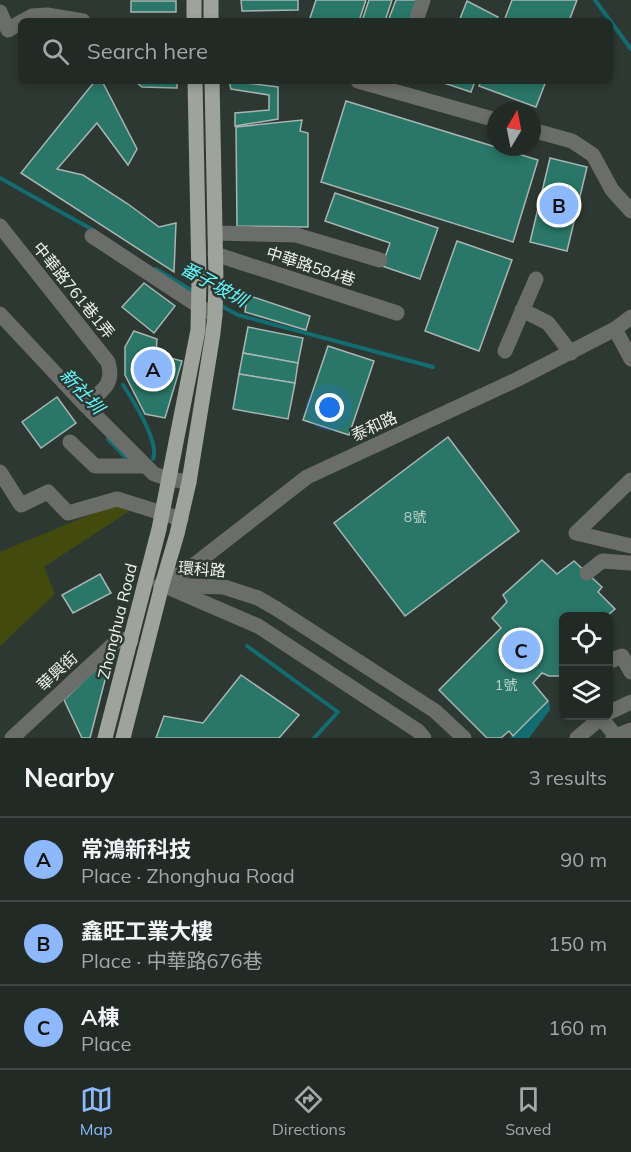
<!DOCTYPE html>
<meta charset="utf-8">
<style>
:root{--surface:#222a26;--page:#2a322e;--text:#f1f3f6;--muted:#a2a7a7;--line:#3f4643;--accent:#8db9fc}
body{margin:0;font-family:Mulish,"Noto Sans TC",sans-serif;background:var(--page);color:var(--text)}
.controls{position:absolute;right:18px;bottom:18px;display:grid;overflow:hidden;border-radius:9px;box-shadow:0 3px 9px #0003}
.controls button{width:54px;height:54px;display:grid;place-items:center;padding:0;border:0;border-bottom:2px solid var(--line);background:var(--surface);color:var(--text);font:30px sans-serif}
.compass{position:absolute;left:487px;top:102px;width:54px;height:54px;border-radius:50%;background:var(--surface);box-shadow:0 3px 9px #0003;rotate:10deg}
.you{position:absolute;left:330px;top:408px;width:21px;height:21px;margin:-15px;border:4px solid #fff;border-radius:50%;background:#1a73e8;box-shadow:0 0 0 9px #1a73e833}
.badge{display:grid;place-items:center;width:39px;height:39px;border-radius:50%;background:var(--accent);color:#111;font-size:20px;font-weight:700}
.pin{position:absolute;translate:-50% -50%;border:3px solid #fff;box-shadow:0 2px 6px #0006}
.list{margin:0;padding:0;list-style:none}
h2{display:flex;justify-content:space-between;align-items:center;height:78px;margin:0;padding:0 24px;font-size:26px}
h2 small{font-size:20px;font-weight:400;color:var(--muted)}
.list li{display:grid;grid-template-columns:39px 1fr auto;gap:18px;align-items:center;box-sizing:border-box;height:84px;padding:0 24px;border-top:2px solid var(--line)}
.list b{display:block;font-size:22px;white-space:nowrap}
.list p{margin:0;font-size:20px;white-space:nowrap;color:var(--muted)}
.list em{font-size:20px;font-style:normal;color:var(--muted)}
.icon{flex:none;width:33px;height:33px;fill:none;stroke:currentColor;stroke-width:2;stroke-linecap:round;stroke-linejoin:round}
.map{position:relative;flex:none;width:631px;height:738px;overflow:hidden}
.search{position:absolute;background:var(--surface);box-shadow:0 3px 9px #0003;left:18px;right:18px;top:18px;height:66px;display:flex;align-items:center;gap:15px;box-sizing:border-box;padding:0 21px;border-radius:9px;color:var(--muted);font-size:22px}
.sheet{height:330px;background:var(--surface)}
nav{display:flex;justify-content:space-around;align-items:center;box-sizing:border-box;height:84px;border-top:2px solid var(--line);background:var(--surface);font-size:16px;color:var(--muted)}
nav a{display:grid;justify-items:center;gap:3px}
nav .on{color:var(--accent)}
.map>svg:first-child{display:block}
</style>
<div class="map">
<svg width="631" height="738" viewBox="0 0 631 738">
<rect width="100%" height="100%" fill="#2e3832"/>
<path fill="#424b0d" d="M 118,503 L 131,510 L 44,567 L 55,594 L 0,646 L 0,552 Z"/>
<path fill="#136c6f" d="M 549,701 L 550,710 L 529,738 L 510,738 Z"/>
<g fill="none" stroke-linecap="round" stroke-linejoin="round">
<g stroke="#136c6f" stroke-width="4">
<path d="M 595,0 L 631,49"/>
<path d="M 0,178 L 93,230"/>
<path d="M 156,269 L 196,293"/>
<path d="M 218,304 L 238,315 L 433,367"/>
<path d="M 123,385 C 133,400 160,443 153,459"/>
<path d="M 108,439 L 130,462"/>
<path d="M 247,646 L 338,712 L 314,738"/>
</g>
</g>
<g fill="#2a7668" stroke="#a7b6b2" stroke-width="1.5">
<path d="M 241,0 L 298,0 L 298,10 L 242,11 Z"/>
<path d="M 316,0 L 366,0 L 359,21 L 309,21 Z"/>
<path d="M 369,0 L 392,0 L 385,21 L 362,21 Z"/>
<path d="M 396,0 L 419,0 L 411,21 L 388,21 Z"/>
<path d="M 512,0 L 577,0 L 569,21 L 504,21 Z"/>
<rect x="131" y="1" width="45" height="11"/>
<path d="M 467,1 L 498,17 L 496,21 L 459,21 Z"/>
<path d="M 95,81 L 102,81 L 137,149 L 128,165 L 97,123 L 57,169 L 83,175 L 128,204 L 159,227 L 176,223 L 174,272 L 21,173 Z"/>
<path d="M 135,81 L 177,81 L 177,88 L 142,87 Z"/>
<path d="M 229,81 L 278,87 L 278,119 L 235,126 L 235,113 L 269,110 L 269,95 L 231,89 Z"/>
<path d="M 438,81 L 475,81 L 471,92 Z"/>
<path d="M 481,81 L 546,81 L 536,107 L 479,86 Z"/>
<path d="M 346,101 L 538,160 L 513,242 L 321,182 Z"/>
<path d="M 302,120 L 300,131 L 308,133 L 308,227 L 237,226 L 236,127 Z"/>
<path d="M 550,158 L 587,167 L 567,251 L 530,242 Z"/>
<path d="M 335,193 L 438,228 L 420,279 L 382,266 L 390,243 L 325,221 Z"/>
<path d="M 457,241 L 512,260 L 479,351 L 425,331 Z"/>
<path d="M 144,283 L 175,306 L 154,333 L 122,307 Z"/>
<path d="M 247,295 L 310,316 L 306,330 L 245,312 Z"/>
<path d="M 248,327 L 303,338 L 298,363 L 243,353 Z"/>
<path d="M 134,331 L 157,339 L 156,354 L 182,361 L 165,418 L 145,414 L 125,375 L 125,347 Z"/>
<path d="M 328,346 L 374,361 L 349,435 L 303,420 Z"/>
<path d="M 243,353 L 298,363 L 295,383 L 239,374 Z"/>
<path d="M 239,374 L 295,383 L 288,419 L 233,409 Z"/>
<path d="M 57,397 L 76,423 L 41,448 L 22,422 Z"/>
<path d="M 448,437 L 519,531 L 405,616 L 334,523 Z"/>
<path d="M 542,560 L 557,574 L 574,561 L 602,587 L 598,592 L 615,609 L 607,616 L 564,616 L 564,673 L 560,676 L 549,676 L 542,673 L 533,683 L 548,701 L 513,736 L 509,731 L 501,738 L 487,738 L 439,690 L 501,628 L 492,618 L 507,602 L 503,595 Z"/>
<path d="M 100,574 L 111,593 L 73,613 L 62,595 Z"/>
<path d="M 112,653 L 90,738 L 82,738 L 64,700 Z"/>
<path d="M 241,675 L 299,715 L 279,738 L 156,738 L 164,716 L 203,723 Z"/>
</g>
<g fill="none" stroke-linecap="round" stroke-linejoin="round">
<g stroke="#6a6d69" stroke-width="15">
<path d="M 0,12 L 8,30 L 21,22"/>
<path d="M 23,21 L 32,16 L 47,15 L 83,21"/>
<path d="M 416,21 L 423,0"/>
<path d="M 358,81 L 496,120"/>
<path d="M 532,130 L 572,141 L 593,155 L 612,190 L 631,211"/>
<path d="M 0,226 L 108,362 C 115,386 101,391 85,405"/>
<path d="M 215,233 L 296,235 L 380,260"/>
<path d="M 92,236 L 200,307 L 215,315"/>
<path d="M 215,254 L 397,313"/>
<path d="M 522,310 L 548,323 L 571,353"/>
<path d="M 0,314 L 85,405 L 154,474 L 169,479 L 189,482"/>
<path d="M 615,329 L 631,359"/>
<path d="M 505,351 L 536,279"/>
<path d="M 70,442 L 95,466 L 145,466"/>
<path d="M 0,472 L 21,505 L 48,492 L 68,513 L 117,499 L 181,519"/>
<path d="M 631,480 L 576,533 L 631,546"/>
<path d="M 587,573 L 602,561 L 631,563"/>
<path d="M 160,585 L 224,587 L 258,598 L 277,609 L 435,711 L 464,738"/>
<path d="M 162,585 L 194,565 L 307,477 L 518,379 L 615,329 L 631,317"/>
<path d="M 170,588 L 258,626 L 418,731 L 424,738"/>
<path d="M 608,662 L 622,656 L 631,672"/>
<path d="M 608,713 L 631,702"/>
<path d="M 599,716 L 616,736"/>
<path d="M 12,738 L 119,639 L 131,641"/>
<path d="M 577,738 L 603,716"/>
<path d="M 613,738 L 616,736 L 631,730"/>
</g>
<g stroke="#9ea49b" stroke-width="15">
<path d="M 194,0 L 194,21"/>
<path d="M 211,0 L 211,21"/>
<path d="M 105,738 L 159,529 L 198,330 L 199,278 L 195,81"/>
<path d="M 123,738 L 162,585 L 177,534 L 189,482 L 213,333 L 215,315 L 216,281 L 212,81"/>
</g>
</g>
<g text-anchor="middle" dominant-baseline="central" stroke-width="5" stroke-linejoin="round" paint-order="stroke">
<g font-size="14" fill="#bcd3cc">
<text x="415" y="517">8號</text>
<text x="506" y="685">1號</text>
</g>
<g font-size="16" fill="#ecf2ee" stroke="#2e3832">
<text transform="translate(311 266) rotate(18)">中華路584巷</text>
<text transform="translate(74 290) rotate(51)">中華路761巷1弄</text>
<text transform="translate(374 426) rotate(-25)">泰和路</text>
<text transform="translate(202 569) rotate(4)">環科路</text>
<text transform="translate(117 621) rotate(-76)">Zhonghua Road</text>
<text transform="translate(57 671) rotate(-43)">華興街</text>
</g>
<g font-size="18" font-style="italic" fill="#61f9fe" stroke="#2e3832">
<text transform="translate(214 284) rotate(29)">番子坡圳</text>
<text transform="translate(82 391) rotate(47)">新社圳</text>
</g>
</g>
</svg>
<div class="controls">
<button><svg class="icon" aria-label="locate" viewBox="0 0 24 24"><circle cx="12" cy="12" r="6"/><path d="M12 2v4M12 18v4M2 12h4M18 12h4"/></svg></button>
<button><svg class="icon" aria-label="layers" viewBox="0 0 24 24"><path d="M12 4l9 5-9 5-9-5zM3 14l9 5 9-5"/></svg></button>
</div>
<svg class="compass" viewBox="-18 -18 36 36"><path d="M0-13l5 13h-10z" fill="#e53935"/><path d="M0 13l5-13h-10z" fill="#a2a7a7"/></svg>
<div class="you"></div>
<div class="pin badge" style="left:153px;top:369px">A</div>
<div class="pin badge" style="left:559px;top:205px">B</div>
<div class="pin badge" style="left:521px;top:650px">C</div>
<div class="search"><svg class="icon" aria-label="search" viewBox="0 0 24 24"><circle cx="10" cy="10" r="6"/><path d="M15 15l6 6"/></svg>Search here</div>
</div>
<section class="sheet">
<h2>Nearby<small>3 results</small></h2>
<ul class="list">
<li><span class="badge">A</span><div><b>常鴻新科技</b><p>Place · Zhonghua Road</p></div><em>90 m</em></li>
<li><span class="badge">B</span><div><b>鑫旺工業大樓</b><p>Place · 中華路676巷</p></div><em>150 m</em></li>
<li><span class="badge">C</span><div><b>A棟</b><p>Place</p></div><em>160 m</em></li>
</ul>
</section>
<nav>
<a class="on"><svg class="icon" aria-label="map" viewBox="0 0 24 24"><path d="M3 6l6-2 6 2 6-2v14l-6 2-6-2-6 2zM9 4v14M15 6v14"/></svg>Map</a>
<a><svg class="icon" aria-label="directions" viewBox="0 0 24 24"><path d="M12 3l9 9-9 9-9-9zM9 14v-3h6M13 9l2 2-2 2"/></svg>Directions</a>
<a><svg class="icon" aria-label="saved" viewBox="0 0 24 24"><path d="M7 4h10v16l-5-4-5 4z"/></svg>Saved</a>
</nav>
